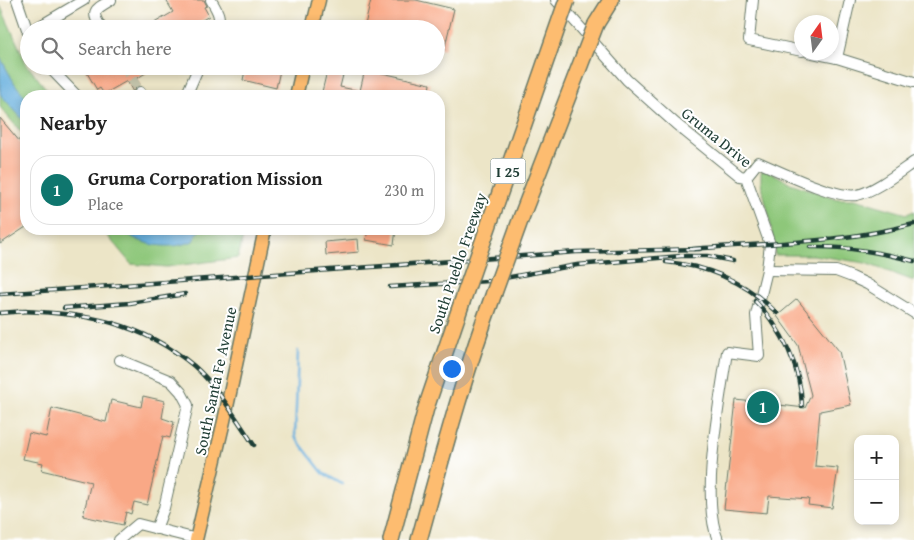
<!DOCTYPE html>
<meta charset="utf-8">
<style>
:root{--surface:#fff;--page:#f6f6f6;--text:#222;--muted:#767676;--line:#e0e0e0;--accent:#0f766e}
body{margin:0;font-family:"Gentium Book Plus",serif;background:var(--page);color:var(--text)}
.controls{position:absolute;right:15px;bottom:15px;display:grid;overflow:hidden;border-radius:10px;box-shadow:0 2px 8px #0003}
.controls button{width:45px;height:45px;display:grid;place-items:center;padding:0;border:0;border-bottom:1px solid var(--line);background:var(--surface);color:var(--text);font:25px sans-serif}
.compass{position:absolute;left:794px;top:15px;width:45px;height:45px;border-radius:50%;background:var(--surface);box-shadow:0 2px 8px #0003;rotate:14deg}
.you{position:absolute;left:451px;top:368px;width:18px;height:18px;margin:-12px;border:4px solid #fff;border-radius:50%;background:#1a73e8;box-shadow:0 0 0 8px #1a73e833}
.badge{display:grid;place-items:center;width:32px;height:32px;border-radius:50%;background:var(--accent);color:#fff;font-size:16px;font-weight:700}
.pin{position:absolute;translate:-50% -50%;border:2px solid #fff;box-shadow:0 1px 5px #0006}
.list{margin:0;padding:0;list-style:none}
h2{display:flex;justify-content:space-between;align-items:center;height:65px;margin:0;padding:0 20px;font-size:21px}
h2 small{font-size:16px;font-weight:400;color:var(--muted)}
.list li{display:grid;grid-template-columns:32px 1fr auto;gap:15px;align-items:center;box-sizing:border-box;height:70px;margin:0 10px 10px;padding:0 10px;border:1px solid var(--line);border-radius:20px}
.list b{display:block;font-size:19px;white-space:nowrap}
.list p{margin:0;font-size:16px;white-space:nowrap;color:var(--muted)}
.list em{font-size:16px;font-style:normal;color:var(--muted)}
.icon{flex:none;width:28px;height:28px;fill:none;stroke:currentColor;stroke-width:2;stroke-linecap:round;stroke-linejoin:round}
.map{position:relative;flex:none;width:914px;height:540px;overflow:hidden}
.search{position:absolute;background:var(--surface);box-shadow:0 2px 8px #0003;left:20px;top:20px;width:425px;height:55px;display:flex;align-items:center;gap:12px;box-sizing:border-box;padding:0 18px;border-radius:28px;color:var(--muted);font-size:19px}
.panel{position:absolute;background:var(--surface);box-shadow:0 2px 8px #0003;left:20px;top:90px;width:425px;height:145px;border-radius:20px}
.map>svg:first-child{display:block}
</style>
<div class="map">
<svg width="914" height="540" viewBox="0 0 914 540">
<rect width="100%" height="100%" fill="#fff"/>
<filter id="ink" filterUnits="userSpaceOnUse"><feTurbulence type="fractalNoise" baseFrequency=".02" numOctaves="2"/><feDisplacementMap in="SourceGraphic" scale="10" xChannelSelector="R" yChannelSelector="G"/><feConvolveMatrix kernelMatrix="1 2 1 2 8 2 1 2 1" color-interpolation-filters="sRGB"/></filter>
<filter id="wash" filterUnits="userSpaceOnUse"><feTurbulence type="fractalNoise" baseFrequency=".0096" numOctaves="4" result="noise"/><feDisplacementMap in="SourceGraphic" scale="20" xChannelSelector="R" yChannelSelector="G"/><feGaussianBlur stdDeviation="1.12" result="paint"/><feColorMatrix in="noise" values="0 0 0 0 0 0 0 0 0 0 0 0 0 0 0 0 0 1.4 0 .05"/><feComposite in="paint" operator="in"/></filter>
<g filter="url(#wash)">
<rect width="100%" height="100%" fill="#ece5c7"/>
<g fill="#8ec77a" stroke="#568257">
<path d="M 0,5 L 27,65 L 52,96 L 26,96 L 26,138 L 0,107 Z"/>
<path d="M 767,170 L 790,183 L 838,199 L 855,199 L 907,214 L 914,211 L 914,281 L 865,263 L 813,255 L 775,255 L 770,220 L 761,183 L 761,172 Z"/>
<path d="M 102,229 L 245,229 L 238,258 L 166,267 L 131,264 Z"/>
</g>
<g fill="#65aedd" stroke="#427688">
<path d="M 0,57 L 15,84 L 26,98 L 26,123 L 0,94 Z"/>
<path d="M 122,229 L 167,230 L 173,229 L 200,229 L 193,241 C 172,251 138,246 122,229 Z"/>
</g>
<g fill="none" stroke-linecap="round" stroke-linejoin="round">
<path stroke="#65aedd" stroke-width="2.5" d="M 298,351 L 295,437 L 323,473 L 342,484"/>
</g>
<g id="blocks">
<g fill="#f9a886">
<path d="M 166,0 L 204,0 L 207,6 L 204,7 L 209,16 L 188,29 L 144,29 L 173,12 Z"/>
<path d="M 371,0 L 416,0 L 454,9 L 444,50 L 436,48 L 436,29 L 364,29 Z"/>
<path d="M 83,66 L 157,66 L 136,79 L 140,85 L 136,87 L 133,92 L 127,81 L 104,94 L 100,88 L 97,90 Z"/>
<path d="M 246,66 L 281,66 L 276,88 L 243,80 Z"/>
<path d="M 365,69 L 430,84 L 428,96 L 321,96 L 327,71 L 343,75 L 340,87 L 360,91 Z"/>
<path d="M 0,118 L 26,149 L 26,227 L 0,244 Z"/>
<path d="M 368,229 L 396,229 L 394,245 L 366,240 Z"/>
<path d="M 358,239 L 359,252 L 326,255 L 325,242 Z"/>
<path d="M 797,299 L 839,351 L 851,405 L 820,411 L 815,466 L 838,468 L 832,508 L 808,505 L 809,499 L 769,496 L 767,513 L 724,509 L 736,400 L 805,408 L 811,395 L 798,345 L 777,316 Z"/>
<path d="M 143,396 L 165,401 L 162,418 L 174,422 L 170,438 L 163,436 L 147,505 L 134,502 L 131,514 L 126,512 L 123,525 L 83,516 L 91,482 L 41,470 L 43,463 L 23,459 L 29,433 L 46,437 L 52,408 L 106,422 L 111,400 L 141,407 Z"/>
</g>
</g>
</g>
<g filter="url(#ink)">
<use href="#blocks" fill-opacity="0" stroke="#677867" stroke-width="1"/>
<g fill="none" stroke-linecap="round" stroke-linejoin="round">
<path stroke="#c3c3aa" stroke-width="10" stroke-dasharray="10 5" stroke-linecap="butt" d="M 124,66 L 140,92"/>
<g stroke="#677867" stroke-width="12">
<g id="minor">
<path d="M 17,0 L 29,35"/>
<path d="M 211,0 C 217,10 222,17 217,29"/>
<path d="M 556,0 L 627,80 L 676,124 L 740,176 L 746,177 L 770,244 L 767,270 L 756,315 L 759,356 L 727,352 C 720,400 700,497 718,540"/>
<path d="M 753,0 L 749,40 L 802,51"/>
<path d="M 35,29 L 84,0"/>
<path d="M 102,29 C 90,11 94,10 111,0"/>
<path d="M 808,52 L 837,58 L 914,82"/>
<path d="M 837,58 L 850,0"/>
<path d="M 48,66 L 77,96"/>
<path d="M 140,92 L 143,96"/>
<path d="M 186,96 L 199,66"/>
<path d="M 746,177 L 758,162 C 779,171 836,199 857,195 C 875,191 898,173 914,162"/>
<path d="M 767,270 L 836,271 L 852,277 L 867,284 L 914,313"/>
<path d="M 120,360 L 171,381 L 181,392 L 188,405 L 164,508 L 156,529"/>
<path d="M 119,540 L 138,524 L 197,539"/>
</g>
</g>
<g stroke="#677867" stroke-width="15">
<g id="major">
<path d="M 312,29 L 319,0"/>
<path d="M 296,96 L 303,66"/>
<path d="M 196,540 L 224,421 L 265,229"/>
</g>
</g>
<g stroke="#677867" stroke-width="18">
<g id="highway">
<path d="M 596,24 L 611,0"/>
<path d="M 391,540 L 426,408 L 462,302"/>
<path d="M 419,540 C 442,457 464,374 494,293"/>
</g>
</g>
<use href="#minor" stroke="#fff" stroke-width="10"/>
<use href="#major" stroke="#fdbc70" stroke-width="12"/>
<use href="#highway" stroke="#fdbc70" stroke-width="15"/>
<g stroke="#1f3d34" stroke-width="4.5">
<g id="rail">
<path d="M 810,247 C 845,246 880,252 914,261"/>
<path d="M 693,249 C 767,243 842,243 914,224"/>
<path d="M 666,262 C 709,266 746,282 777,313"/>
<path d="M 390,287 L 488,281 L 577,265 L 681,256 L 707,256 L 733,261"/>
<path d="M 0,294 L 576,252 L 700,249"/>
<path d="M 755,301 C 782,328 801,368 802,406"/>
<path d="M 64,308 L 130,303 L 185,294"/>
<path d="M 19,311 C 86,313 141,322 194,366 C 217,386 237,420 254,445"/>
<path d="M 0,313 L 26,311"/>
</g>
</g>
<use href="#rail" stroke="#fff" stroke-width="2.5" stroke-dasharray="8" stroke-linecap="butt"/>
<g stroke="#677867" stroke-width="18" stroke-linecap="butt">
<g id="highway-bridge">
<path d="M 494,293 L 521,218 L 596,24"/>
<path d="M 462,302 L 567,0"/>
</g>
</g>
<use href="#highway-bridge" stroke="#fdbc70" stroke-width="15"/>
</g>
</g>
<g text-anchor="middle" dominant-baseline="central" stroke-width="4" stroke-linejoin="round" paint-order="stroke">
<rect fill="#fff" stroke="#627771" stroke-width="1" x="490.5" y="158.5" width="35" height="25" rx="4"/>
<g font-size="15" font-weight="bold" fill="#1f3d34">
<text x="508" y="171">I 25</text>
</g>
<g font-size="16" fill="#1f3d34" stroke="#fff">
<text transform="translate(717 137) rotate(39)">Gruma Drive</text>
<text transform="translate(457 263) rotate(-71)">South Pueblo Freeway</text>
<text transform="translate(215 381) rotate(-78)">South Santa Fe Avenue</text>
</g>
</g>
</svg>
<div class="controls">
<button>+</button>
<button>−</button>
</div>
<svg class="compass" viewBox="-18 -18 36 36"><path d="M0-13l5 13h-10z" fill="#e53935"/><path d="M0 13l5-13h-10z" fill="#767676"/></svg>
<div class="you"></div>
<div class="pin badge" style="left:763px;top:407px">1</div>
<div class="search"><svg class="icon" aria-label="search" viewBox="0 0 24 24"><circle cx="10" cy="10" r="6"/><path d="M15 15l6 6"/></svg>Search here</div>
<section class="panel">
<h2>Nearby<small></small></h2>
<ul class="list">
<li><span class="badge">1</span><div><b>Gruma Corporation Mission</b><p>Place</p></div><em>230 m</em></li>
</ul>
</section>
</div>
